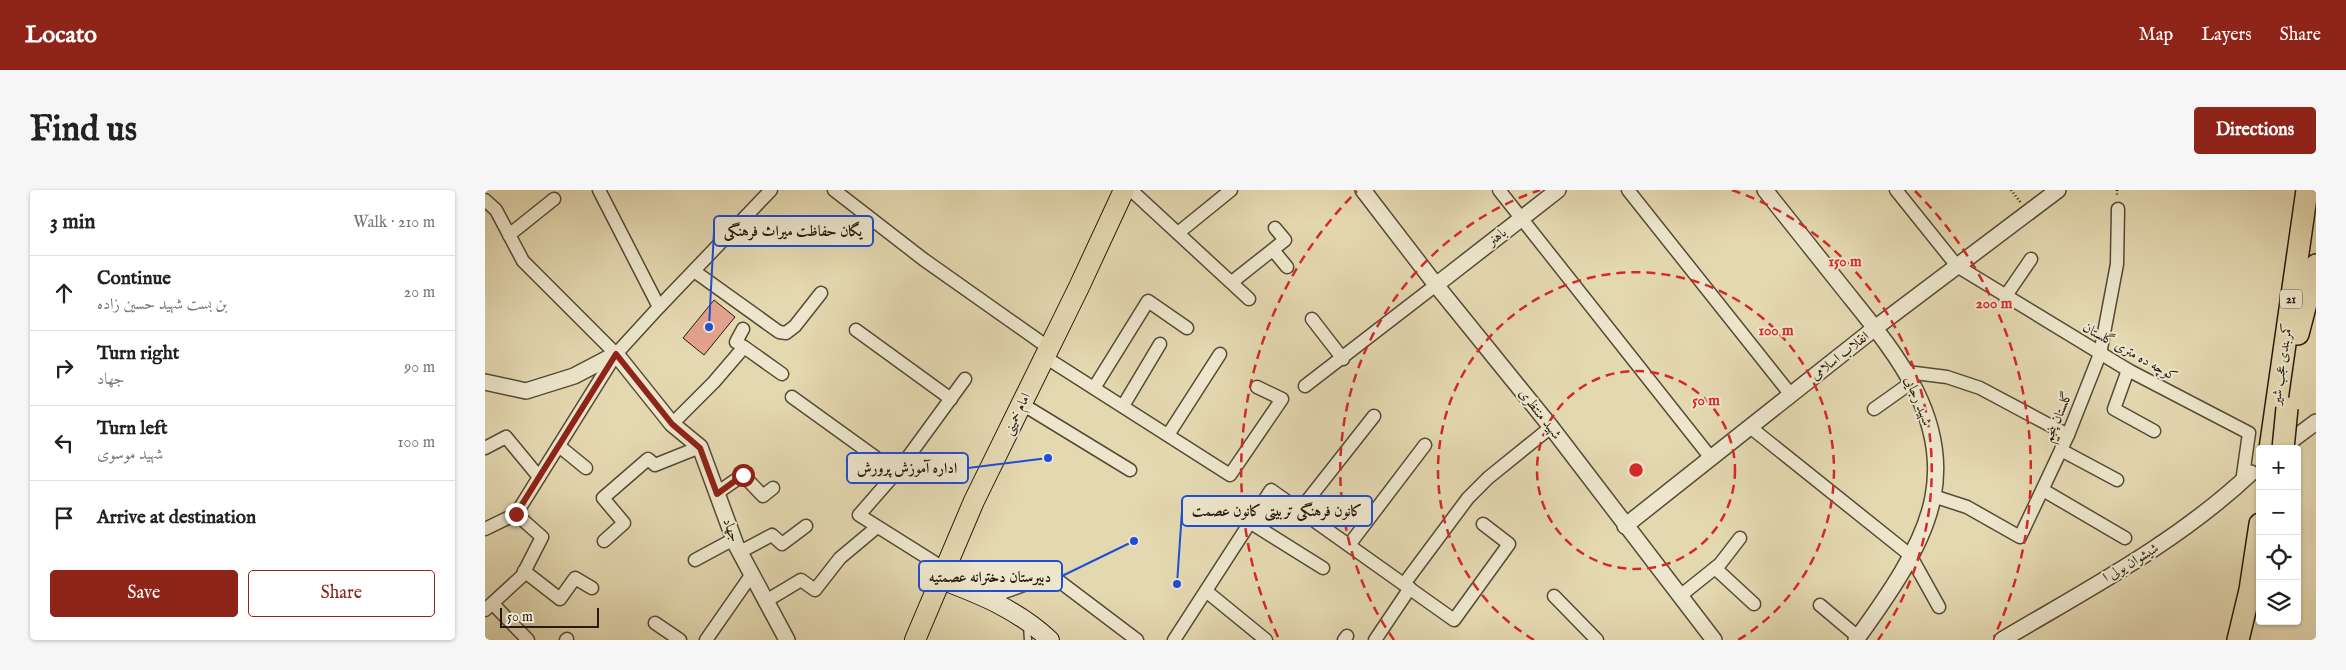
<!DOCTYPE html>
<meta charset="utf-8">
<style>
:root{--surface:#fff;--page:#f6f6f6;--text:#222;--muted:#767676;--line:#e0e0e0;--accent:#8f2418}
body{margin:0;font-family:"IM FELL English",Amiri,serif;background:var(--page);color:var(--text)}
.controls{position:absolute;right:15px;bottom:15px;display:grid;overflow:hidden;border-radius:5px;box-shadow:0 1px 4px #0004}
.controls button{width:45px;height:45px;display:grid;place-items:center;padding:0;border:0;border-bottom:1px solid var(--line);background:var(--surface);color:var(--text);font:25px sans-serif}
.scale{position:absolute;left:15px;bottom:12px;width:99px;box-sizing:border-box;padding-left:5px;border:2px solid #251a0c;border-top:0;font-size:14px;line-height:18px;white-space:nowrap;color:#251a0c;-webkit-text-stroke:4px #ede6cc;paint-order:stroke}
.stop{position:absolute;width:15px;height:15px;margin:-11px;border:4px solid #8f2418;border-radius:50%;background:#fff}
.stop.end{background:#8f2418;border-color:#fff;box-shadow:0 1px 5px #0008}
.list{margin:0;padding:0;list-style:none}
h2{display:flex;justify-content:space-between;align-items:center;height:65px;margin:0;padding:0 20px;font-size:21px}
h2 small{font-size:16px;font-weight:400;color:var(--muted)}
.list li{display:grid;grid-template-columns:32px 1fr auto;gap:15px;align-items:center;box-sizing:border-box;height:75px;padding:0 20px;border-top:1px solid var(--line)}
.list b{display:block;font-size:19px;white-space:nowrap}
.list p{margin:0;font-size:16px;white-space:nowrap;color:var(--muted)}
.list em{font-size:16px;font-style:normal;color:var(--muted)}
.actions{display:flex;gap:10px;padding:15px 20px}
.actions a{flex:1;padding:11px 0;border:1px solid var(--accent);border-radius:5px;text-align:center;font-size:18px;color:var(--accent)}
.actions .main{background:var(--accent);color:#fff}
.icon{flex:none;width:28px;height:28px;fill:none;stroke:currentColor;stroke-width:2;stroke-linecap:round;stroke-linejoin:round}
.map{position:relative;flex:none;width:1831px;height:450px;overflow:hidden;border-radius:5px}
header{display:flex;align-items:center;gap:30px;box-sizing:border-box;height:70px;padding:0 25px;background:var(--accent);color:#fff}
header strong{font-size:24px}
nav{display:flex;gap:28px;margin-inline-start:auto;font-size:18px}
.intro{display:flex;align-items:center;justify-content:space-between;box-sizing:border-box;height:120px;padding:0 30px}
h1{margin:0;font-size:35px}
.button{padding:12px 22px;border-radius:5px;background:var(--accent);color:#fff;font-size:18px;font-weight:700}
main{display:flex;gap:30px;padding:0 30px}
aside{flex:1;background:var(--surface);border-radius:5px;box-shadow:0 1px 4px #0004}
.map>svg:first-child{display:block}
</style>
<header>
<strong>Locato</strong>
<nav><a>Map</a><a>Layers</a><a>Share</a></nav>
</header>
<div class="intro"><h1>Find us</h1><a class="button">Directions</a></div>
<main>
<aside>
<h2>3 min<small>Walk · 210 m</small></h2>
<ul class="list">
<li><svg class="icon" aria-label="ahead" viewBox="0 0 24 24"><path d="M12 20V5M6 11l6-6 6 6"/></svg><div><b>Continue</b><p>بن بست شهید حسین زاده</p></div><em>20 m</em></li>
<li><svg class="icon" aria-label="right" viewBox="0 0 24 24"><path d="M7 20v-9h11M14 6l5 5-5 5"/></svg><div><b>Turn right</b><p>جهاد</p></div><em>90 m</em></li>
<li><svg class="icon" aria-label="left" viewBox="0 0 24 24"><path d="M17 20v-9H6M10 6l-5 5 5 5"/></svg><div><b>Turn left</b><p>شهید موسوی</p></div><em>100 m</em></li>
<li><svg class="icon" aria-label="arrive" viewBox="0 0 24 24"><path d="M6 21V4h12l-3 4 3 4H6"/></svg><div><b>Arrive at destination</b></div></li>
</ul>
<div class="actions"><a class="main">Save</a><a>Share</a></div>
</aside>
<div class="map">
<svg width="1831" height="450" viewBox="0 0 1831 450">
<rect width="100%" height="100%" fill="#e4d8b1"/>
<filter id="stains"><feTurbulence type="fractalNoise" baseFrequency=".004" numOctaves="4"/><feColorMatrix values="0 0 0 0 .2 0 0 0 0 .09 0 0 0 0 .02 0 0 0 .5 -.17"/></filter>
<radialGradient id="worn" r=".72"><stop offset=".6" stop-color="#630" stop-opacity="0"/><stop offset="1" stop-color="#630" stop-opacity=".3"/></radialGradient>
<path fill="#e2a28d" stroke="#251a0c" d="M 229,110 L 250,127 L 219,165 L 198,148 Z"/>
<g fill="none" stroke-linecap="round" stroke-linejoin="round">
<g stroke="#554a35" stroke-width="9">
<path id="service" d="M 542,436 L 543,450"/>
</g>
<g stroke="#554a35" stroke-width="15">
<g id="minor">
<path d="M 349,0 L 438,69 L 564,158"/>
<path d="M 646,0 L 764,109"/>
<path d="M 1014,0 L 1226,268"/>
<path d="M 1143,0 L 1306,205"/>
<path d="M 1411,0 L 1472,76 L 1643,180 L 1764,243 L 1757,292"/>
<path d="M 0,10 L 11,20 L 38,71 L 131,164"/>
<path d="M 693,43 L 746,0"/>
<path d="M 24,45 L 69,9"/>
<path d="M 788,60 L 802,77"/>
<path d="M 209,81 L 294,142 L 301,143 L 310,136 L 336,103"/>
<path d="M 747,92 L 800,50 L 790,38"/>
<path d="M 1520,107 L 1546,69"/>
<path d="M 174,117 L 286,0"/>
<path d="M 827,129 L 858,169"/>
<path d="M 258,139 L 251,152 L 259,157"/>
<path d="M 371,140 L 466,209"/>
<path d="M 560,167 L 745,285 L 797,209 L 772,197"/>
<path d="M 1643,180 L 1629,219 L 1669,241"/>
<path d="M 1422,182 L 1462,187 L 1495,198 L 1583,245"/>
<path d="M 820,196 L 951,95"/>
<path d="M 609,198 L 663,111 L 702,138"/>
<path d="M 307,207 L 411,282"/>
<path d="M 537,214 L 645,280"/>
<path d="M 638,216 L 675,154"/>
<path d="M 1389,219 L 1427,192"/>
<path d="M 187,234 L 229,192 L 259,157 L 297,184"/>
<path d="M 1265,237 L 1425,365 L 1454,417"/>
<path d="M 683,245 L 735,164"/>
<path d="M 74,256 L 101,278"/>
<path d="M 0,258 L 21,247 L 54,287"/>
<path d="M 1576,260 L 1632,290"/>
<path d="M 1558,300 L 1640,348"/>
<path d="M 232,303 L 258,285 L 278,306 L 288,298"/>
<path d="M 1448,306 L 1482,317 L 1535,347 L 1583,245 L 1615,164 L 1632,74 L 1633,19"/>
<path d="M 815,320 L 889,226"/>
<path d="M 766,333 L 838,378"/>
<path d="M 0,339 L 31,324"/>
<path d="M 119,351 L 139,333 L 118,308 L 163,269 L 170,275 L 215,257"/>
<path d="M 864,355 L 940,255"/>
<path d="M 255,362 L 287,345 L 297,354 L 321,336"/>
<path d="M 210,370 L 249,349"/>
<path d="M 1230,378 L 1269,414"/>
<path d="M 460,379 L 374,325 L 415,278 L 480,189"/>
<path d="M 39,381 L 75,409 L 90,388 L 107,398"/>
<path d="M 919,394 L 983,308 L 1003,288 L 1066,237"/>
<path d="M 721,401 L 781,450"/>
<path d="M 1069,406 L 1112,450"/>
<path d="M 1195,406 L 1235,374 L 1255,348"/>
<path d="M 503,408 L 566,385 L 652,450"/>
<path d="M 281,411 L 316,390 L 330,400 L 355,368 L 392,337"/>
<path d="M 8,414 L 43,450"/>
<path d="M 1335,415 L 1373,447"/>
<path d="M 0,420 L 37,386 L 57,347 L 31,324 L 131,164 L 174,117 L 114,0"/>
<path d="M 170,433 L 195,450"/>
<path d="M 81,450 L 82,449"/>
<path d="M 221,450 L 267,384"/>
<path d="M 689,450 L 786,300 L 969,430 L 1024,354 L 998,334"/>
<path d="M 859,450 L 862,446"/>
<path d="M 890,450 L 925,398"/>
</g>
</g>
<g stroke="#554a35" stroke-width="18">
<g id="tertiary">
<path d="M 878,0 L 951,95 L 1066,237 L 1229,450"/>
<path d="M 1280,0 C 1306,33 1332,65 1358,98 C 1406,158 1464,223 1448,307 C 1439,356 1400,410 1371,450"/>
<path d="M 951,95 L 1073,0"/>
<path d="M 0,192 L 41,201 L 89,186 L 131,164 L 187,234 L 215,257 L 251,355 L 302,450"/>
<path d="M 1807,250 L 1831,232"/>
<path d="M 1140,336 L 1390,138 L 1573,0"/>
<path d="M 1517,450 C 1603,399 1693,352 1766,283"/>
</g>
</g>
<g stroke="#251a0c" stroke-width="20">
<path id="secondary" d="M 456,390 C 496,405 533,420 565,450"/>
</g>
<g stroke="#251a0c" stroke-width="22">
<path id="primary" d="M 430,450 L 489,311 L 594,97 L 639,0"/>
</g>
<g stroke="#251a0c" stroke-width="24">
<g id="trunk">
<path d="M 1813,144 L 1831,75"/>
<path d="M 1785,259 L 1822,0"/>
<path d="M 1753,450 L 1765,400 L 1775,334"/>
</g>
</g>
<g stroke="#251a0c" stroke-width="2.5" stroke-dasharray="1 2.5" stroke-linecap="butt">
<path d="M 1526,0 L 1536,13"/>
<path d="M 1632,0 L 1632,7"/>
</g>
<use href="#service" stroke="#ede6cc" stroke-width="6"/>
<use href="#minor" stroke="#ede6cc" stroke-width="12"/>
<use href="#tertiary" stroke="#ede6cc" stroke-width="15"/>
<use href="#secondary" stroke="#ede6cc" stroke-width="18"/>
<use href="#primary" stroke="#e4d8b1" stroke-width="20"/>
<use href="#trunk" stroke="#e4d8b1" stroke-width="21"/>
<g stroke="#251a0c" stroke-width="24" stroke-linecap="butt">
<path id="trunk-bridge" d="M 1798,259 L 1802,218"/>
</g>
<use href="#trunk-bridge" stroke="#e4d8b1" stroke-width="21"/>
</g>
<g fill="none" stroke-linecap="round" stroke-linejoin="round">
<path stroke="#8f2418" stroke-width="6" d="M 31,324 L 131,164 L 187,234 L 215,258 L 232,304 L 258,285"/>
</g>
<g fill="none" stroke="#d62828" stroke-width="2.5" stroke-dasharray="9 6">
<circle cx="1151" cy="280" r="99"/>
<path d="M1049 450A198 198 0 1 1 1253 450"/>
<path d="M909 450A296 296 0 0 1 1055 0M1247 0A296 296 0 0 1 1393 450"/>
<path d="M793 447A395 395 0 0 1 872 1M1430 1A395 395 0 0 1 1509 447"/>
</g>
<g text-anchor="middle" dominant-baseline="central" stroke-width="4" stroke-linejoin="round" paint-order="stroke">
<rect fill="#ede6cc" stroke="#615746" stroke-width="1" x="1795" y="99.5" width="22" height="19" rx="4"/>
<g font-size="12" font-weight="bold" fill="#251a0c">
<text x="1806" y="109">21</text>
</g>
<g font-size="14" fill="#251a0c" stroke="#ede6cc">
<text transform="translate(1012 47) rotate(-38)">باهنر</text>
<text transform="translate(1645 162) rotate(29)">کوچه ده متری گلستان</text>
<text transform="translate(1355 166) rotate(-38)">انقلاب اسلامی</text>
<text transform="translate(1797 174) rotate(-82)">کمربندی عجب شیر</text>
<text transform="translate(1433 211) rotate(68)">شهید رجایی</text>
<text transform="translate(532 224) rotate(-64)">امام خمینی</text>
<text transform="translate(1055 224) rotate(52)">شهید منتظری</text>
<text transform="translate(1573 227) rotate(-67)">گلستان پنجم</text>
<text transform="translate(246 340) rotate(69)">جهاد</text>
<text transform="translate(1646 373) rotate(-31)">شیشوان یولی ا</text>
</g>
</g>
<circle cx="1151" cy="280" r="8" fill="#d62828" stroke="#ede6cc" stroke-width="2.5"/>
<g font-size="15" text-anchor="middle" font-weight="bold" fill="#d62828" stroke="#ede6cc" stroke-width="4" stroke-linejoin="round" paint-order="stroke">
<text x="1360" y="76">150 m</text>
<text x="1509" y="118">200 m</text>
<text x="1291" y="145">100 m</text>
<text x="1221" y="215">50 m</text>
</g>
<path fill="none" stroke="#1d4ed8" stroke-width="2" d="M224 137L229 41M563 268L483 278M692 394L697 321M649 351L577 386"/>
<g fill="#1d4ed8" stroke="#ede6cc" stroke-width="2">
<circle cx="224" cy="137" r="5"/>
<circle cx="563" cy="268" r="5"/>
<circle cx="692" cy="394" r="5"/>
<circle cx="649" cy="351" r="5"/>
</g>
<g fill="#ede6cc" stroke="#1d4ed8" stroke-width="2">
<rect x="229" y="26" width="159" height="30" rx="5"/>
<rect x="362" y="263" width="121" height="30" rx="5"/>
<rect x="697" y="306" width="190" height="30" rx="5"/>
<rect x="434" y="371" width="143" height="30" rx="5"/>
</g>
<g font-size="15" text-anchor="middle" font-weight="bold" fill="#251a0c">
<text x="308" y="46">یگان حفاظت میراث فرهنگی</text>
<text x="422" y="283">اداره آموزش پرورش</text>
<text x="792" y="326">کانون فرهنگی تربیتی کانون عصمت</text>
<text x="505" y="392">دبیرستان دخترانه عصمتیه</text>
</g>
<rect width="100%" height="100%" filter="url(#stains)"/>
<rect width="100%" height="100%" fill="url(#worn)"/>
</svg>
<div class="controls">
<button>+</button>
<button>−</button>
<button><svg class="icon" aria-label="locate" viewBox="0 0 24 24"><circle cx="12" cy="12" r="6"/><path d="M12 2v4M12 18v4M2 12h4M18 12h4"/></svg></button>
<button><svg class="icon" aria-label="layers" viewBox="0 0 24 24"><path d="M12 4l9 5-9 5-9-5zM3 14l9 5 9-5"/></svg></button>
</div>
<div class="scale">50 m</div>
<div class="stop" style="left:258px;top:285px"></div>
<div class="stop end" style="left:31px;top:324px"></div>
</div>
</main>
